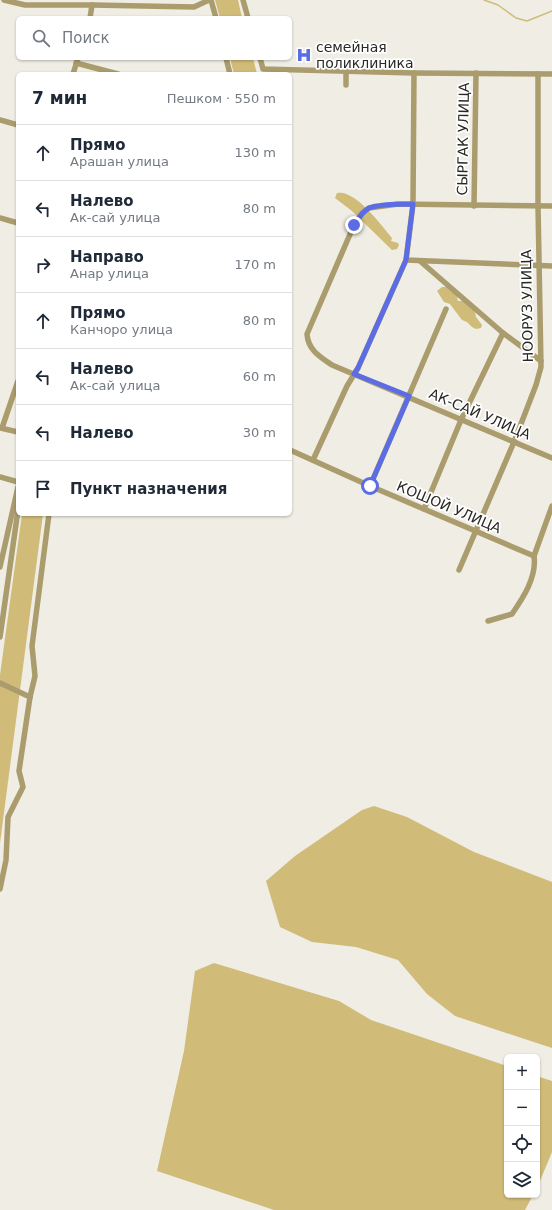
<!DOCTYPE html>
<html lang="ru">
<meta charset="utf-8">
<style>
:root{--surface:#fff;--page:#f6f6f7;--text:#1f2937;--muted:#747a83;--line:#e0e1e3}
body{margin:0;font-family:"DejaVu Sans",sans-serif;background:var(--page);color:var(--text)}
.controls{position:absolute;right:12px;bottom:12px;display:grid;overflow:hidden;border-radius:6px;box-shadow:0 1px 3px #0004}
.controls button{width:36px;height:36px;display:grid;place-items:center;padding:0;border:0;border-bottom:1px solid var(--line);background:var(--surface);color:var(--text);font:20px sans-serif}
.stop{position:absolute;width:12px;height:12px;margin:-9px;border:3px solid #5b6ce4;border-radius:50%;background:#fff}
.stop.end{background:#5b6ce4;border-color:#fff;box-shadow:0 1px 4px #0008}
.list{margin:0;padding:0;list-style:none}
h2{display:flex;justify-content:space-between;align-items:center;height:52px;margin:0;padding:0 16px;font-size:17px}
h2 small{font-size:13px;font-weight:400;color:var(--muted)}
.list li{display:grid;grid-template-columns:26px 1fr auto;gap:12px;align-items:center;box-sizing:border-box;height:56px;padding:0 16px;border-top:1px solid var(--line)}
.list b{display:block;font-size:15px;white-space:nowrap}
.list p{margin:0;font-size:13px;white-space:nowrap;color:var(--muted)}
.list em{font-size:13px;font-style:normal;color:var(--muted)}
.icon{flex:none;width:22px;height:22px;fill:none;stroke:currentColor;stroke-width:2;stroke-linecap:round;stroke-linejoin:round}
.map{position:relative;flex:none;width:552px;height:1210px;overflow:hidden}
.search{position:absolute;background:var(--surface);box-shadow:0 1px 3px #0004;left:16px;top:16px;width:276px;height:44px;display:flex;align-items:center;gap:10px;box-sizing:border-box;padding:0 14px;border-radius:6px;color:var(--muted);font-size:15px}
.panel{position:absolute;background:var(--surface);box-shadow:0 1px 3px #0004;left:16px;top:72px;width:276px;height:444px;border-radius:6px}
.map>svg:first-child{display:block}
</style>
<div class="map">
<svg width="552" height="1210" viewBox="0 0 552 1210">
<rect width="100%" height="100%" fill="#efede4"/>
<g fill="#d0bb78">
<path d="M 215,0 L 238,0 L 242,18 L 220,18 Z"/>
<path d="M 230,58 L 253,58 L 257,74 L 234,74 Z"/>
<path d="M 337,193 C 355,189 381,225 392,238 L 391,241 L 398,243 L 399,245 L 397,249 L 392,250 L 352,211 L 335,198 Z"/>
<path d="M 442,287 L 449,287 L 459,297 L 457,298 L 458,301 L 463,301 L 475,312 L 476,317 L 482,325 L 481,328 L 476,329 L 472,327 L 467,322 L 462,320 L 450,304 L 444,302 L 437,291 Z"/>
<path d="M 22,514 L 43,514 L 0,843 L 0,675 Z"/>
<path d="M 374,806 L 407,817 L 474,852 L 552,882 L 552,1048 L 455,1016 L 427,994 L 398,960 L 356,947 L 312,942 L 280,927 L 266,881 L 295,856 L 362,810 Z"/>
<path d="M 214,963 L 339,1001 L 371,1020 L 507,1066 L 507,1195 L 533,1195 L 525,1210 L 274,1210 L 157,1171 L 184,1051 L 195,971 Z"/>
<path d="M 537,1076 L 552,1081 L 552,1152 L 537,1188 Z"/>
</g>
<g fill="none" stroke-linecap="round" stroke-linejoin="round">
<path stroke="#d0bb78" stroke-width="1.5" d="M 484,0 L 498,5 L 516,18 L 527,21 L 552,11"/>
<g stroke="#aa9c6c" stroke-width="5.5">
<path d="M 4,0 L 25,5 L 92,5 L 194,7 L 209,0"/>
<path d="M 211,0 L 216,18"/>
<path d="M 243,0 L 248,18"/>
<path d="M 90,18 L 92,5"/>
<path d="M 226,58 L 230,74"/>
<path d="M 260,58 L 263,69 L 414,73 L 552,74"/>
<path d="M 76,63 L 118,74"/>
<path d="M 73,74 L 78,58"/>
<path d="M 346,85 L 346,72"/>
<path d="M 0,120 L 18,125"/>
<path d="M 474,206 L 476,73"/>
<path d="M 552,206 L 398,204 L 369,208 L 362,213 L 354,225 L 307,334 C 308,350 320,357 332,365 L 552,458"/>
<path d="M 0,218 L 18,223"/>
<path d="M 406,260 L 552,266"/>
<path d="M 420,261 L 503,333 L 541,361"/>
<path d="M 0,428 L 18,432"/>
<path d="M 2,428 L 18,381"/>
<path d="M 290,450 L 370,486 L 534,556"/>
<path d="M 313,460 L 347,386 L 358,368 L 406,260 L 413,204 L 414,73"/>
<path d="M 0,477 L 18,482"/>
<path d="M 370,486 L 446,309"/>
<path d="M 424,509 L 461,420 L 503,333"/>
<path d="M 0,567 L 18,487"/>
<path d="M 459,570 L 514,442 L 536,385 L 541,367 L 538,206 L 538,74"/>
<path d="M 488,621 L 512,614 C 523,598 537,577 534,556 L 552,506"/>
<path d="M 0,637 L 18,510"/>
<path d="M 0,683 L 30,697"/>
<path d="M 0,889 L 6,860 L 8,817 L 23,787 L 19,771 L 30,697 L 35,676 L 32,646 L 49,514"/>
</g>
</g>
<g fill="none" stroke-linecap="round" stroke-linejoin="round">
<path stroke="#5b6ce4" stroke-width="5" d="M 354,225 C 358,219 362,212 369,208 C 378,204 403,204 413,204 L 406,260 L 358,368 L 354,374 L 409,396 L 370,486"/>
</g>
<defs>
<g id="hospital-bare" transform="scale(1.2)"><path d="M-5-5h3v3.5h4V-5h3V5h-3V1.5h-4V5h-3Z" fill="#5b6ce4" stroke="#fff" stroke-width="2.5" paint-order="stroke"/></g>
</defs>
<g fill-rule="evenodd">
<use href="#hospital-bare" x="304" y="55"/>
</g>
<g text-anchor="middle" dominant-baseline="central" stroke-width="3.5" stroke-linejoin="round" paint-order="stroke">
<g font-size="14" fill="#292825" stroke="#fff" text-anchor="start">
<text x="316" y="47">семейная<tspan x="316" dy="16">поликлиника</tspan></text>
</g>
<g font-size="14" fill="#292825" stroke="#fff">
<text transform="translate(463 139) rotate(-89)">СЫРГАК УЛИЦА</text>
<text transform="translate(527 306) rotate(-91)">НООРУЗ УЛИЦА</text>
<text transform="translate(480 414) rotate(23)">АК-САЙ УЛИЦА</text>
<text transform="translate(449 507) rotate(23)">КОШОЙ УЛИЦА</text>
</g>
</g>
</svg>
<div class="controls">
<button>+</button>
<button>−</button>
<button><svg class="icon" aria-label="locate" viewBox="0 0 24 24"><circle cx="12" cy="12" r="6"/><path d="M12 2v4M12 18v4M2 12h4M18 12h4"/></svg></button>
<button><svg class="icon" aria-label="layers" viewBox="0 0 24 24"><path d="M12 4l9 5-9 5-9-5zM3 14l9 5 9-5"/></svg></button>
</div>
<div class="stop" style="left:370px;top:486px"></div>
<div class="stop end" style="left:354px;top:225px"></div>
<div class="search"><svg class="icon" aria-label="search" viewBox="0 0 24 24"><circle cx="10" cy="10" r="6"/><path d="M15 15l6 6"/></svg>Поиск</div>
<section class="panel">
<h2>7 мин<small>Пешком · 550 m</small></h2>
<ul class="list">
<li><svg class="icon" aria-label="ahead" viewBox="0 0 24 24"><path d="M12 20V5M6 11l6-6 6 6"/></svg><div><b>Прямо</b><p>Арашан улица</p></div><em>130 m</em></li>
<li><svg class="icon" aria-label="left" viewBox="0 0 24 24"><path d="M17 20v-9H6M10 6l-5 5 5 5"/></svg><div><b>Налево</b><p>Ак-сай улица</p></div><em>80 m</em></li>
<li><svg class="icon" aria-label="right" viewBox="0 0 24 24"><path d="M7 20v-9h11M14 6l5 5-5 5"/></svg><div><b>Направо</b><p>Анар улица</p></div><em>170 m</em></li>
<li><svg class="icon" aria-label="ahead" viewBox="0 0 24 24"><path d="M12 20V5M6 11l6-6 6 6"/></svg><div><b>Прямо</b><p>Канчоро улица</p></div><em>80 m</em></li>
<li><svg class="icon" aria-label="left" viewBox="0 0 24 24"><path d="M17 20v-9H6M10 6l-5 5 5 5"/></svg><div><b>Налево</b><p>Ак-сай улица</p></div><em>60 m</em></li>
<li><svg class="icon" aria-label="left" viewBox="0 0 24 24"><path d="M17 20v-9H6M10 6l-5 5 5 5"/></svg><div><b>Налево</b></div><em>30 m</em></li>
<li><svg class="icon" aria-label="arrive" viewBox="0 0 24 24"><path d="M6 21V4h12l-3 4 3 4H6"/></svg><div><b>Пункт назначения</b></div></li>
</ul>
</section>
</div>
